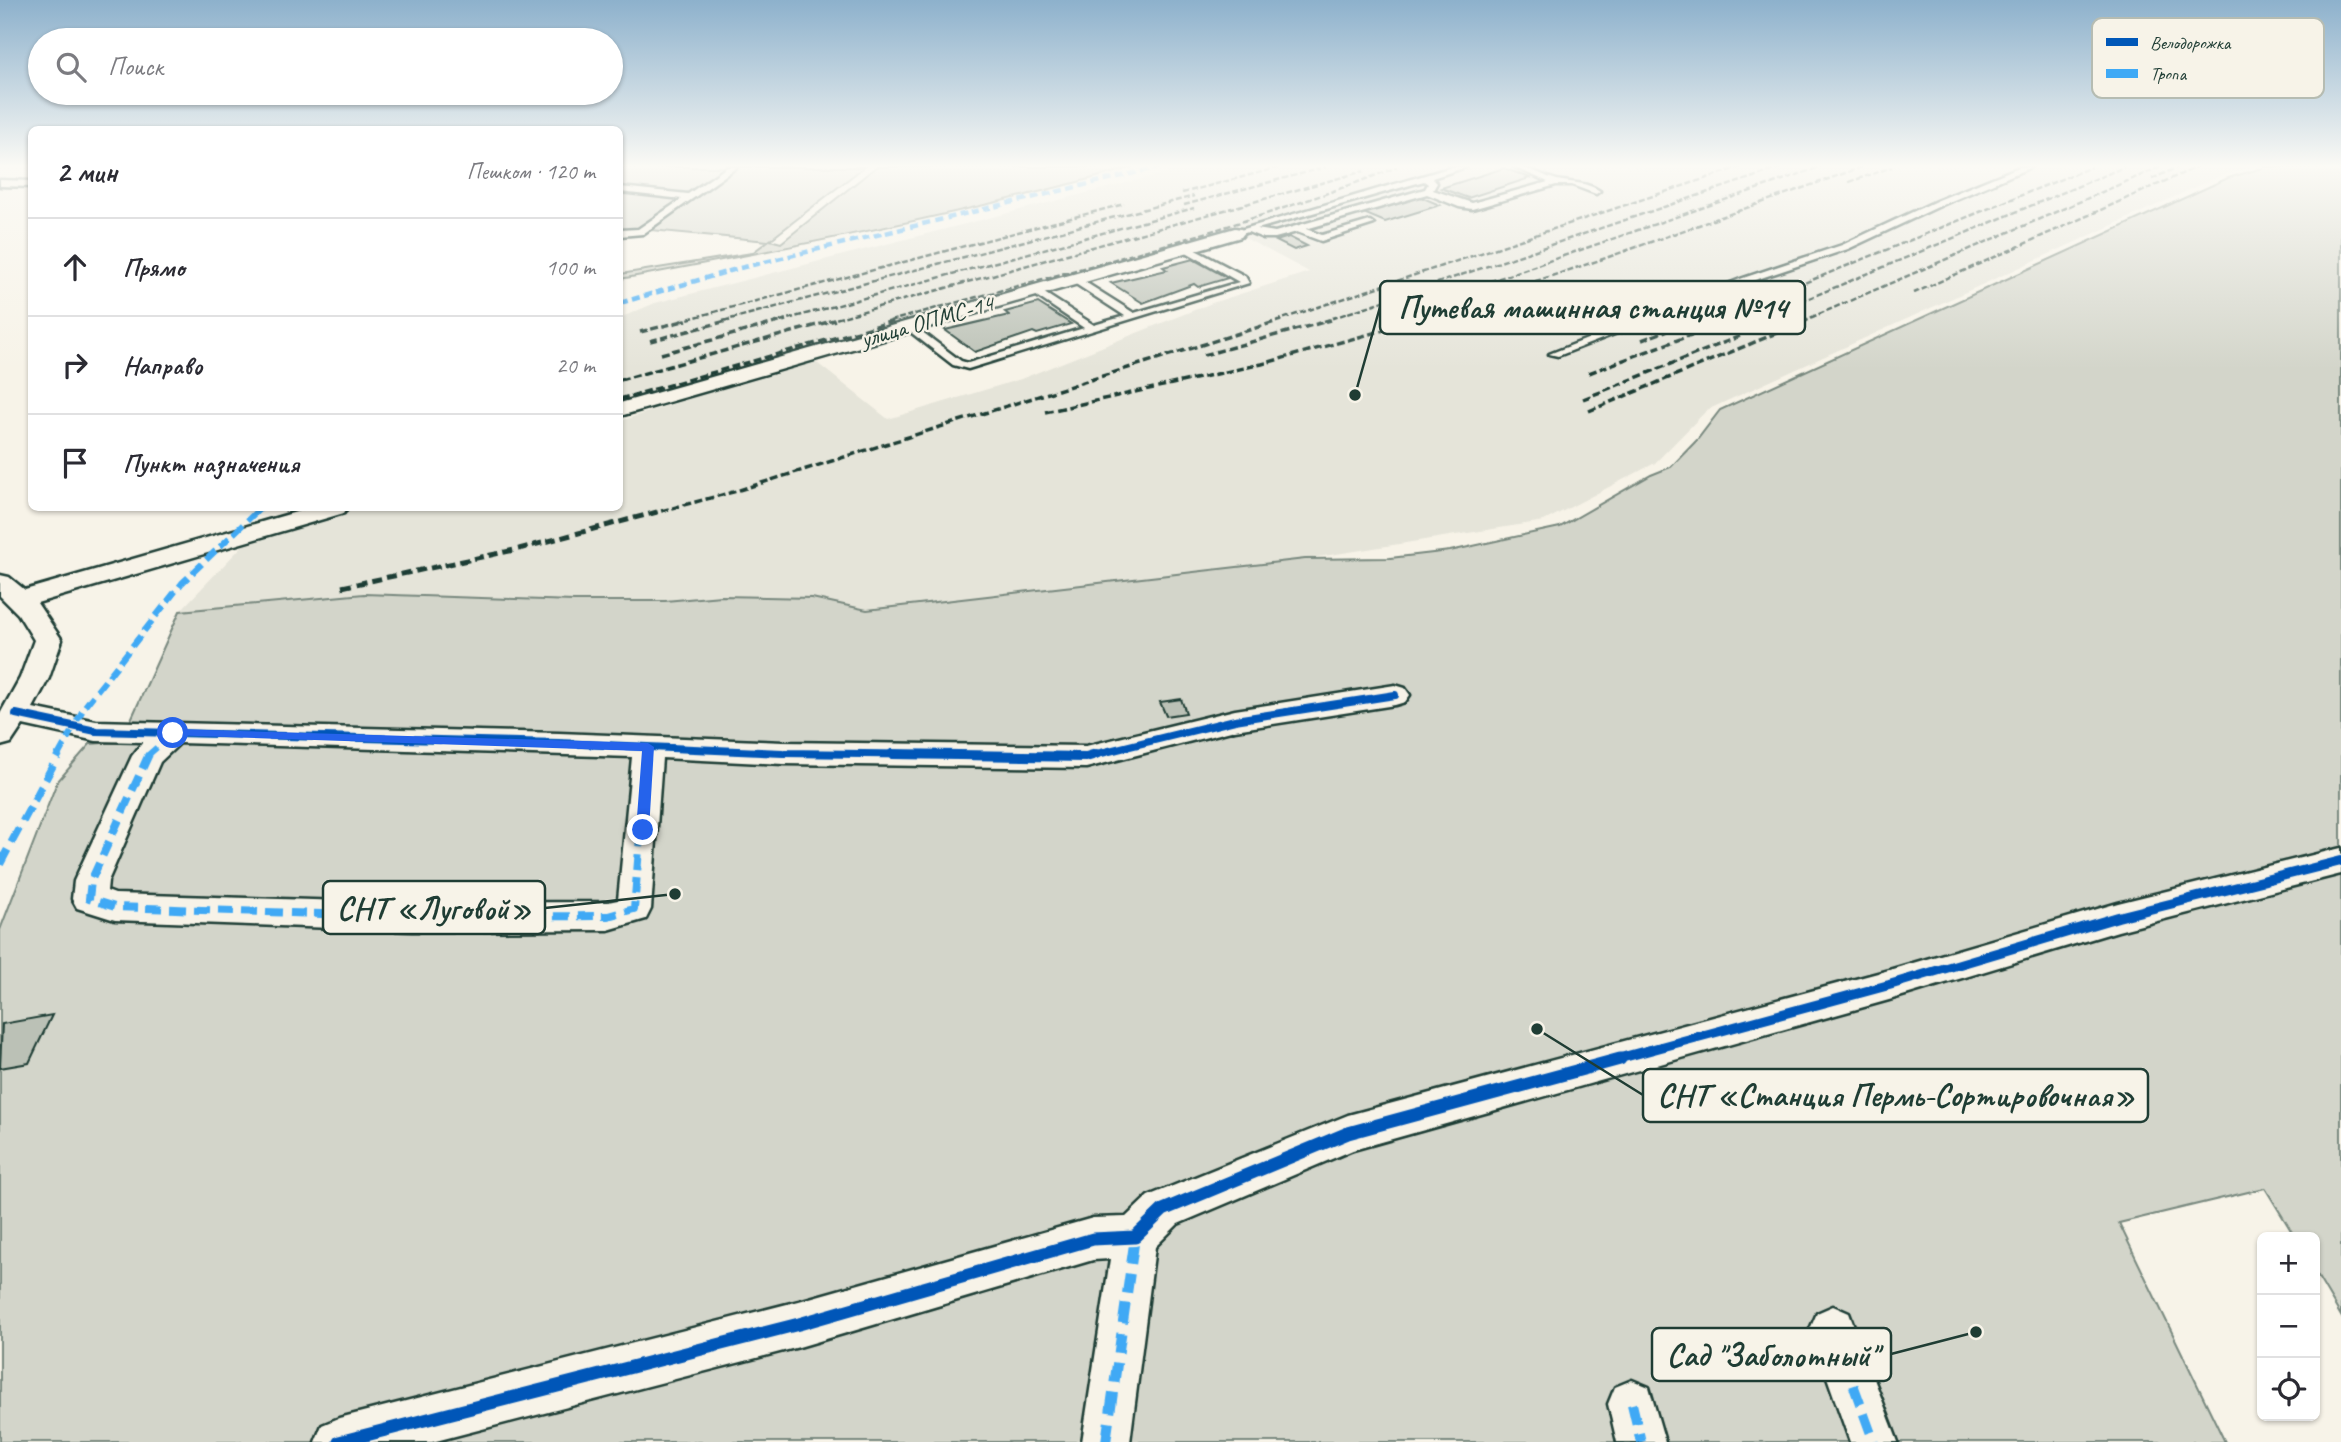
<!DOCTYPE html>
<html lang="ru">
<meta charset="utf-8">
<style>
:root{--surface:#fff;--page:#f7f7f7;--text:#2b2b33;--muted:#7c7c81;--line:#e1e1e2}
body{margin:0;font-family:Caveat,sans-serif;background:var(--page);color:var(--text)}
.controls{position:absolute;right:21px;bottom:21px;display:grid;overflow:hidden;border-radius:10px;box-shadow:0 2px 5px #0004}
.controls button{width:63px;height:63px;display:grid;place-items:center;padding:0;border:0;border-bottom:2px solid var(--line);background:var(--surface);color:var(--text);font:35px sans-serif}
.stop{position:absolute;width:21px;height:21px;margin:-16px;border:5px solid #2563eb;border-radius:50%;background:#fff}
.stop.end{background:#2563eb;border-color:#fff;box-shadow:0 2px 7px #0008}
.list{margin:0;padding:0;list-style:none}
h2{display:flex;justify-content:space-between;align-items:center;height:91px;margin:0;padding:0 28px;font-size:30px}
h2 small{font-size:23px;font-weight:400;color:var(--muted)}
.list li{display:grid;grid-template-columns:46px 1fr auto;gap:21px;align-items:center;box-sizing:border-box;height:98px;padding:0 28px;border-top:2px solid var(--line)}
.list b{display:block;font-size:26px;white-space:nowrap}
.list em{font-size:23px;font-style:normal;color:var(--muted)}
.icon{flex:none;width:38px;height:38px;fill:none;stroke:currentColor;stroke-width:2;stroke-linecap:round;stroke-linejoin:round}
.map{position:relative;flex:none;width:2341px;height:1442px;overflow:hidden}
.search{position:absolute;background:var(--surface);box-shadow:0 2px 5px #0004;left:28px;top:28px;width:595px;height:77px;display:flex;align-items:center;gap:18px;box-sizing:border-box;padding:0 24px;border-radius:38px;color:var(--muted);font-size:26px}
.panel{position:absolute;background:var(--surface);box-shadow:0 2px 5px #0004;left:28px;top:126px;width:595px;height:385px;border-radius:10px}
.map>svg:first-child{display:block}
</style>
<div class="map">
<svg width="2341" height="1442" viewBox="0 0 2341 1442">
<rect width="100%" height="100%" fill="#f7f3e8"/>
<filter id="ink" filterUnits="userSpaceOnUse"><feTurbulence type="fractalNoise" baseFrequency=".0143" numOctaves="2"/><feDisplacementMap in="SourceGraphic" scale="14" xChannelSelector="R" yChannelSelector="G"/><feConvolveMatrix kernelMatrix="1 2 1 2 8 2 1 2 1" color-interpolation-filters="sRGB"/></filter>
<g filter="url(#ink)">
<path fill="#e5e4d9" d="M 1189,167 L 2251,167 L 2218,177 L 1707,410 L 1655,463 L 1544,521 L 1305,559 L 867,610 L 812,598 L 721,596 L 665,601 L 574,601 L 364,594 L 180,611 L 248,540 L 349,508 L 620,508 L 620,421 L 812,359 L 888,419 L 1021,379 L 1212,303 L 1309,272 L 1245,238 L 1231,234 L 1235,233 L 1226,229 L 620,414 L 620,318 L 655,303 Z"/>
<g fill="#d3d5ca" stroke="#79897f" stroke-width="2">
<path d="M 620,167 L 864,167 L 770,240 L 781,243 L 876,167 L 1134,167 C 964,214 793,247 620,279 L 620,274 L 752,253 L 768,241 L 651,230 L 641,234 L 620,235 Z"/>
<path d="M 2266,167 L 2341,167 L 2341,1316 L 2315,1272 L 2315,1237 L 2295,1237 L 2265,1188 L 2119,1223 L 2225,1442 L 0,1442 L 0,930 L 57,782 L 90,744 L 152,739 L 129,724 L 180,611 L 364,594 L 574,601 L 665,601 L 721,596 L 812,598 L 867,610 L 1305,559 L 1390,558 L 1450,551 L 1560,527 L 1651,475 L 1671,467 L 1697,440 L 1720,410 L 2228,178 Z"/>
</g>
<g fill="#bbc1b6" stroke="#1f3d34" stroke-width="2">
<path d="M 1504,168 L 1530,178 L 1468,198 L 1441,188 Z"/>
<path d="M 1416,195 L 1440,205 L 1385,222 L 1361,212 Z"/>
<path d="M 1289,237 L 1307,246 L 1294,250 L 1276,241 Z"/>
<path d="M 1193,259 L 1228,278 L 1198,287 L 1194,284 L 1143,303 L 1111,283 L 1167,270 L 1163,267 Z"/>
<path d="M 1038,303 L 1071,324 L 1037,334 L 1033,332 L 975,352 L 945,330 L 1009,315 L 1005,312 Z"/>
<path d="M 1181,699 L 1186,713 L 1166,716 L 1160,702 Z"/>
<path d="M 52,1015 L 29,1063 L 0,1068 L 2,1024 Z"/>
</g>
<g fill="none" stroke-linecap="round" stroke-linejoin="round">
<g stroke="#1f3d34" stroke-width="5">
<g id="service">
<path d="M 727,167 L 737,167 L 643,234 L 620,236 L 620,230 L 638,229 L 682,199 L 620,192 L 620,187 L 688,194 Z"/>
<path d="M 1452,167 L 1466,167 L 1432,178 L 1437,183 L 1433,190 L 1472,203 L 1548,182 L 1514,167 C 1531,167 1542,176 1557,180 C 1572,183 1587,182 1600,191 L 1596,194 L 1572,185 L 1556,185 L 1472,209 L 1459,207 L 1427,194 L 1306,229 L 1322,235 L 1370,221 L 1374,224 L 1321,241 L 1297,232 L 1275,238 L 1263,238 L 1248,232 L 1235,236 L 1230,233 ZM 1424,181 L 1428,184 L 1425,189 L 1275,232 L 1257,229 Z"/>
<path d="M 2019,167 L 2031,167 L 1942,205 L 1848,249 L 1749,282 L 1558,356 L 1549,354 L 1743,278 L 1842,245 L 1936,201 Z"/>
<path d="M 0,180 L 32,181 L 32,187 L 0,186 Z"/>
<path d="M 1184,244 L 1245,276 L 1249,283 L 968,369 L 953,365 L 904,327 L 913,325 L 961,361 L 968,363 L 1084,328 L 1032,293 L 1032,289 L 1038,289 L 1094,325 L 1125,316 L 1071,281 L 1071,277 L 1077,277 L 1134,313 L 1239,282 L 1181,249 L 1179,247 Z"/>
</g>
</g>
<g stroke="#1f3d34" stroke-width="5">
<g id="minor">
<path d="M 1235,228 L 1241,229 L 1244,233 L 1241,237 L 620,416 L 620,403 Z"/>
<path d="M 310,508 L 347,508 L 344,513 L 37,603 L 62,640 L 49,678 L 33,708 L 96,721 L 559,733 L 783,742 L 1086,746 L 1235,710 L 1395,685 L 1405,688 L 1410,695 L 1405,702 L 1395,705 L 1235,730 L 1086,768 L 783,764 L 662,758 L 651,909 L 646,919 L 608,930 L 412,931 L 115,920 L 77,908 L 72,899 L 74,881 L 132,756 L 143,742 L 96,741 L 23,725 L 11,743 L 0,746 L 0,714 L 20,678 L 34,640 L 18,614 L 0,596 L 0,575 L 9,577 L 25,590 ZM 180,743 L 632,757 L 618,900 L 608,902 L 412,903 L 115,894 L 107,891 L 108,881 L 160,762 Z"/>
<path d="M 2341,848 L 2341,874 L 2118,931 L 1889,1000 L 1353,1150 L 1178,1224 L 1155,1247 L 1130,1442 L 1082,1442 L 1110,1259 L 1093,1260 L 799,1347 L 432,1442 L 315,1442 L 322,1425 L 339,1418 L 799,1301 L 1093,1218 L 1126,1217 L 1148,1196 L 1348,1115 L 1889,970 L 2118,903 Z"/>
<path d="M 1833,1306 L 1849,1313 L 1898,1442 L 1850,1442 L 1810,1329 L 1817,1313 Z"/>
<path d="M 1632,1380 L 1649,1387 L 1665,1442 L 1617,1442 L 1608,1404 L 1615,1387 Z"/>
</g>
</g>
<use href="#service" fill="#f7f3e8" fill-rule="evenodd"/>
<use href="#minor" fill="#f7f3e8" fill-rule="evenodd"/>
<g stroke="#1f3d34" stroke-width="2.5" stroke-dasharray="6 2.5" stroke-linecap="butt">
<path d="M 2152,179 L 2178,167"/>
<path d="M 1849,182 L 1892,167"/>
<path d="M 1182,193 L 1280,167"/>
<path d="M 1184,205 L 1326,167"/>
<path d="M 1914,293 L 2197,167"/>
<path d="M 1408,304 L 1488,282 L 1820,167"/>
<path d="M 1750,305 L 2091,167"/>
<path d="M 1477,313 L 1522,298"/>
<path d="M 680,321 L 1124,204"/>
<path d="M 723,321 L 1194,196"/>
<path d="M 780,321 L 1194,208"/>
<path d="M 828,321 L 1364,171"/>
<path d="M 890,321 C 1060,273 1233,232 1397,167"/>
<path d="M 1276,321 L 1740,167"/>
<path d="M 1324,321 L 1783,167"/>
<path d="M 1414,321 L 1600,260 L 1862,167"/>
<path d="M 1689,321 L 1757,295"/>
<path d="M 1726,321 L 1762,308"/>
<path d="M 1754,321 L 2124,167"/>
<path d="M 1803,321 L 2160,167"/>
</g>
<g stroke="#1f3d34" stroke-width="3.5" stroke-dasharray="8 3.5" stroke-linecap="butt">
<path d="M 640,332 L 687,320"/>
<path d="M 1726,333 L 1758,320"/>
<path d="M 1642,340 L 1694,320"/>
<path d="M 650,341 L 730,320"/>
<path d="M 661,354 L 786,320"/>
<path d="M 1204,355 L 1331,320"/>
<path d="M 1589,373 L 1731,320"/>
<path d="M 620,380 L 835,320"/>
<path d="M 620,399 L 897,320"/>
<path d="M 1583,399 L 1743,335"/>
<path d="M 1589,411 L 1808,320"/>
<path d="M 1045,412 L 1262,364 L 1420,320"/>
<path d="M 650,514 L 733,492 L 1281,320"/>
</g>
<path stroke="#1f3d34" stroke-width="5" stroke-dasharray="10 5" stroke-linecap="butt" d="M 342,587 L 519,549 L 657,512"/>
<path stroke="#3fa9f5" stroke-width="4.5" stroke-dasharray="8 4.5" stroke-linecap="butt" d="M 620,303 L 740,268 L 1159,167"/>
<path stroke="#3fa9f5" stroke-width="5" stroke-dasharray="10 5" stroke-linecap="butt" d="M 255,514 L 261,508"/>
<g stroke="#3fa9f5" stroke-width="6" stroke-dasharray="13 6" stroke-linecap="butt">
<path d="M 58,756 L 85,706 L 182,583 L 256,512"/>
<path d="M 147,756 L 173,733"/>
<path d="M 647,756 L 648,747"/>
</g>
<g stroke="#3fa9f5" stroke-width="8" stroke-dasharray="16 8" stroke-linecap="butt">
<path d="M 149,754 L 91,881 L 89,899 L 115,907 L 412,917 L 608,916 L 634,909 L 647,754"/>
<path d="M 0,864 L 59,754"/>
</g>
<g stroke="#3fa9f5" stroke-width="10" stroke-dasharray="20 10" stroke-linecap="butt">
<path d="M 1833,1329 L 1874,1442"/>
<path d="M 1632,1404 L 1641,1442"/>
<path d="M 1106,1442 L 1135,1237"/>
</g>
<g stroke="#f7f3e8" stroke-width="12">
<g id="cycleway-far2">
<path d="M 16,714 L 96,731 L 559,743 L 783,753 L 1025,756"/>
<path d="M 1089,756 L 1235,720 L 1395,695"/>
</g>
</g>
<g stroke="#f7f3e8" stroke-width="15">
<g id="cycleway-far1">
<path d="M 892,754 L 1086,757 L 1096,754"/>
<path d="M 1613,1060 L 1889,985 L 2118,917 L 2341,861"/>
</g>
</g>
<g stroke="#f7f3e8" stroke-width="18">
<path id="cycleway" d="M 339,1442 L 799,1324 L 1093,1239 L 1135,1237 L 1163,1210 L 1348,1133 L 1620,1059"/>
</g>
<use href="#cycleway-far2" stroke="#0057b8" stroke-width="8"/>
<use href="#cycleway-far1" stroke="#0057b8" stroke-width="10"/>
<use href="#cycleway" stroke="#0057b8" stroke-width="13"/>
</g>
</g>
<linearGradient id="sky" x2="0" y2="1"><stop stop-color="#8db1cc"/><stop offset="0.45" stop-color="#fbfaf5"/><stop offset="1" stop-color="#fbfaf5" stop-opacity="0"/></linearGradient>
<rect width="2341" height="369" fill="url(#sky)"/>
<path fill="#2563eb" d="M 173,729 L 648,743 L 654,747 L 649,830 L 643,835 L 636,830 L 642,751 L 168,735 L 167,733 Z"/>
<g text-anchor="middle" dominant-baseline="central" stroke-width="5" stroke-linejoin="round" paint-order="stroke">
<g font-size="24" fill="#1f3d34" stroke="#f7f3e8">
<text transform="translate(927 321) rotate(-16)">улица ОПМС-14</text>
</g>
</g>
<rect x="2092" y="18" width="232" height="80" rx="10" fill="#f7f3e8" stroke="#b6bcb2" stroke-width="2"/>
<rect x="2106" y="38" width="32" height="8" fill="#0057b8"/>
<rect x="2106" y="69" width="32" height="9" fill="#3fa9f5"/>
<g font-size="19" fill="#1f3d34">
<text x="2150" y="49">Велодорожка</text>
<text x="2150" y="80">Тропа</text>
</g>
<path fill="none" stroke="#1f3d34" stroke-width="2.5" d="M1355 395L1380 307M675 894L545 908M1537 1029L1643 1095M1976 1332L1891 1354"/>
<g fill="#1f3d34" stroke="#f7f3e8" stroke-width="2.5">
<circle cx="1355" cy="395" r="7"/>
<circle cx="675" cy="894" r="7"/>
<circle cx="1537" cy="1029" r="7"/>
<circle cx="1976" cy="1332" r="7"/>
</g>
<g fill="#f7f3e8" stroke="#1f3d34" stroke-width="2.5">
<rect x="1380" y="281" width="425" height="53" rx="7"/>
<rect x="323" y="881" width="222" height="53" rx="7"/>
<rect x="1643" y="1069" width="505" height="53" rx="7"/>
<rect x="1652" y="1328" width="239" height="53" rx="7"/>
</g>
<g font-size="32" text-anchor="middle" font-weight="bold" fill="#1f3d34">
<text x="1593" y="318">Путевая машинная станция №14</text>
<text x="434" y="919">СНТ «Луговой»</text>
<text x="1896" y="1106">СНТ «Станция Пермь-Сортировочная»</text>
<text x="1772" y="1366">Сад "Заболотный"</text>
</g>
</svg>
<div class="controls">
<button>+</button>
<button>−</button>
<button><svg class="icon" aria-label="locate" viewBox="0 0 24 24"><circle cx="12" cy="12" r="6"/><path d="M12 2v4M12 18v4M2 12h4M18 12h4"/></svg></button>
</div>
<div class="stop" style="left:173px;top:733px"></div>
<div class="stop end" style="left:643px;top:830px"></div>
<div class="search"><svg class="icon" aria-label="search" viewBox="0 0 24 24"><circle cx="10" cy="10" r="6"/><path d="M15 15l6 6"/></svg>Поиск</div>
<section class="panel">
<h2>2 мин<small>Пешком · 120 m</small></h2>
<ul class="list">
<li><svg class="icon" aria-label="ahead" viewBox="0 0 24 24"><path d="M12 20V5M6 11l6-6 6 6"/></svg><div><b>Прямо</b></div><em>100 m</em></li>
<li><svg class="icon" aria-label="right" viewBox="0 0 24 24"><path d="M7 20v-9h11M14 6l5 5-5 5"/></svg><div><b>Направо</b></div><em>20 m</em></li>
<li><svg class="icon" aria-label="arrive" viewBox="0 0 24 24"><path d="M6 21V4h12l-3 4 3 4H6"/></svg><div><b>Пункт назначения</b></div></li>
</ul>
</section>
</div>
